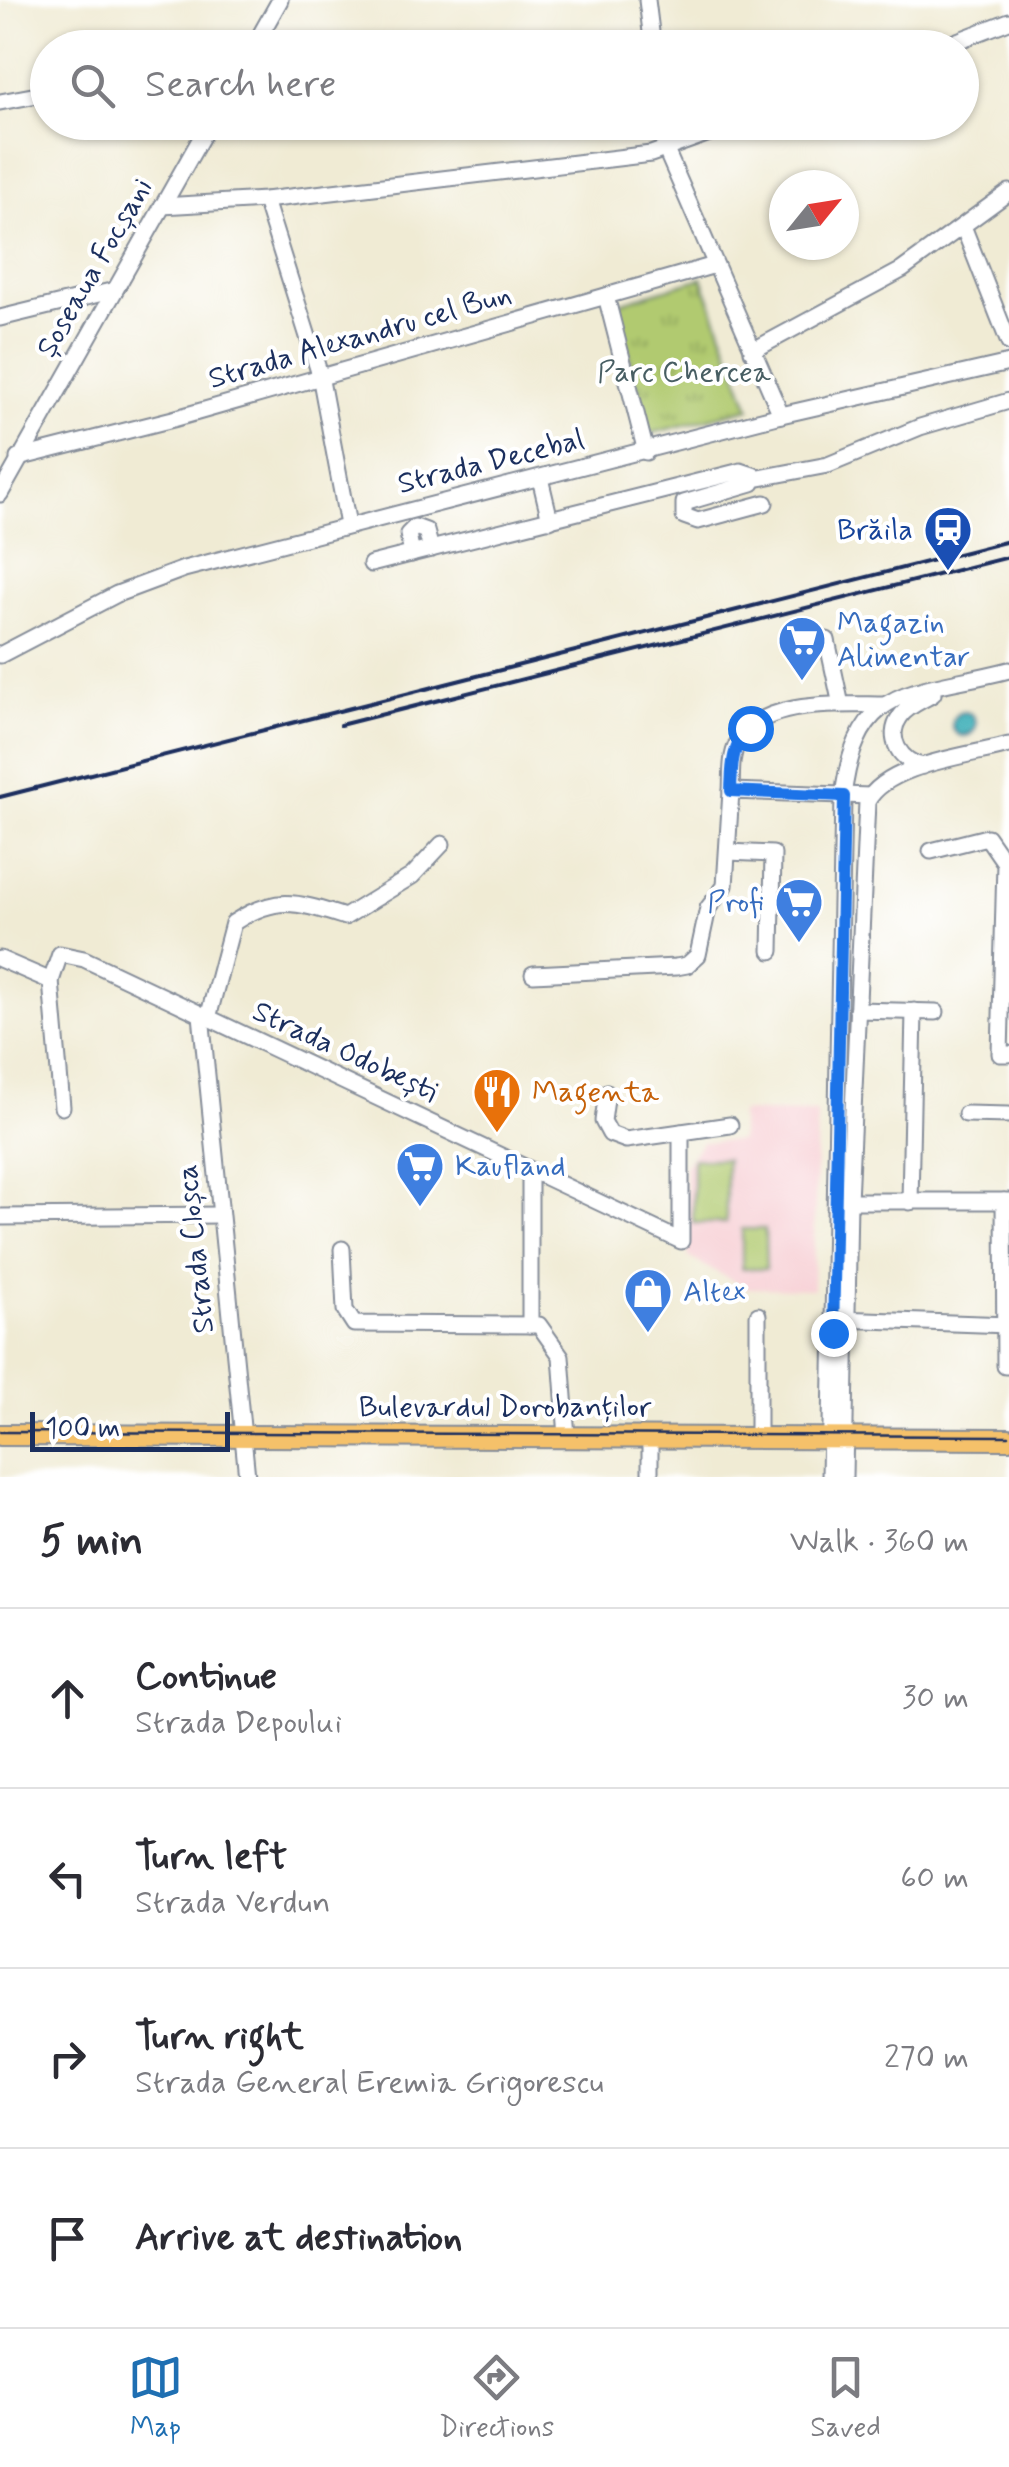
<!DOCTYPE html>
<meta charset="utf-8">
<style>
:root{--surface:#fff;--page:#f2f2f3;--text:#2b2b33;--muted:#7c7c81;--line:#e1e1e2;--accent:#1f6fb2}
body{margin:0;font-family:Mynerve,sans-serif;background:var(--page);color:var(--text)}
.compass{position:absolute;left:769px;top:170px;width:90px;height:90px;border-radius:50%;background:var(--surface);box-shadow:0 2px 8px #0004;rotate:60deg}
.scale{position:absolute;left:30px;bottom:25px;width:200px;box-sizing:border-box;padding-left:10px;border:5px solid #1b2f5e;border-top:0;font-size:28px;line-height:35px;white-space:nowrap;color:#1b2f5e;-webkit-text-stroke:8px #fff;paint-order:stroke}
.stop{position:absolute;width:30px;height:30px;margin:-22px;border:8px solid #1a73e8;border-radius:50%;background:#fff}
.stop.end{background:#1a73e8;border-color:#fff;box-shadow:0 2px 10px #0008}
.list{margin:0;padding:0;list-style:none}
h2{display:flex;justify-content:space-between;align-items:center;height:130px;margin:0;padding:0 40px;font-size:42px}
h2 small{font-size:32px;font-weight:400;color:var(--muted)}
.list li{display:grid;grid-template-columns:65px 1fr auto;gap:30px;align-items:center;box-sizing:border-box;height:180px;padding:0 40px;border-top:2px solid var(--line)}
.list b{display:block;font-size:38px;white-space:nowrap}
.list p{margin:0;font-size:32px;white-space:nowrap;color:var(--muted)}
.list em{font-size:32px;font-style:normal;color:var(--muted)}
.icon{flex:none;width:55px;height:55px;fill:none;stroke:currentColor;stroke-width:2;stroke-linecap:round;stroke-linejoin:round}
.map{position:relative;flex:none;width:1009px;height:1477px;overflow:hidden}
.search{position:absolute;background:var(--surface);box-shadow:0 2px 8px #0004;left:30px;right:30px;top:30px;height:110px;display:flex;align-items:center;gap:25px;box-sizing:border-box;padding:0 35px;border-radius:55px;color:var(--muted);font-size:38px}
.sheet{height:850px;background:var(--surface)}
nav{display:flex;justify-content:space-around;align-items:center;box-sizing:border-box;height:140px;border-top:2px solid var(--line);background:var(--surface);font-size:28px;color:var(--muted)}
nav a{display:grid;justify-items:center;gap:5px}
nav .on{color:var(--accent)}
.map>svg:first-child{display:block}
</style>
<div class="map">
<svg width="1009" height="1477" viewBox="0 0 1009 1477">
<defs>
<pattern id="park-tufts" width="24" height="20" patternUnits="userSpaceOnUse" patternTransform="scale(2.5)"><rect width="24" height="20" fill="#b1ca70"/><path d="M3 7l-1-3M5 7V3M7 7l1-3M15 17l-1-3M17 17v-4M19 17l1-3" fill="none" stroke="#8fa45f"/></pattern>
<pattern id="water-waves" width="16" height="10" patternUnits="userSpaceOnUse" patternTransform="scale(2.5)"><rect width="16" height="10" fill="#3eafb8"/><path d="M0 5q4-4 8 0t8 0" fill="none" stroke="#338f99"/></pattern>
</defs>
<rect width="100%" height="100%" fill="#fff"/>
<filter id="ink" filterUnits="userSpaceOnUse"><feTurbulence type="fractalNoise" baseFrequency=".01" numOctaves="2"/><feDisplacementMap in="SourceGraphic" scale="20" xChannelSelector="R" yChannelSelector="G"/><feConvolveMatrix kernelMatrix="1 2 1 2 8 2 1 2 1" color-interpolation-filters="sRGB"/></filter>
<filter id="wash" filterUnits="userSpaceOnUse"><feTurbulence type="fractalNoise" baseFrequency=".0048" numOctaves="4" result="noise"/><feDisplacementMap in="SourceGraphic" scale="40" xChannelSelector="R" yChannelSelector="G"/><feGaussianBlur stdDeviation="2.25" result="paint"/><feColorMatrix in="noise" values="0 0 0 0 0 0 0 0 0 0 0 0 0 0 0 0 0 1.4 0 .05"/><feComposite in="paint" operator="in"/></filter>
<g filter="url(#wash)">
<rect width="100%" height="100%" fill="#f0ebd4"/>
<path fill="#f7cfd4" d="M 740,1112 L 817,1113 L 813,1289 L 747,1288 L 688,1257 L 685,1165 L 702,1142 L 740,1141 Z"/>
<g fill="#b1ca70" stroke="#667c67" stroke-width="2.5">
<rect x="693" y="1159" width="33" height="64"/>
<path d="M 742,1229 L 765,1229 L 766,1269 L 742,1269 Z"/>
</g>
<path fill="url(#park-tufts)" stroke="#667c67" stroke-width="2.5" d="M 702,278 L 750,408 L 649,434 L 616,304 Z"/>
<circle fill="url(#water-waves)" stroke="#2c6f8b" stroke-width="2.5" cx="964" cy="724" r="12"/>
</g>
<g filter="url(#ink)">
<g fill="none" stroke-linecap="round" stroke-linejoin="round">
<g stroke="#868d99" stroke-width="19">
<g id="minor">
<path d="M 647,0 L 653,48"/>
<path d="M 253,48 L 280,0"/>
<path d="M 939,48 L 1009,21"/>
<path d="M 0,102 L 48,93"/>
<path d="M 663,122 L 666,150 L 781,415"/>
<path d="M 265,200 L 320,375 L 348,525"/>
<path d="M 162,206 L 265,200 L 651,154 L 740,122"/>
<path d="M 963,226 L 1009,343"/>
<path d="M 606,296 L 646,452"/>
<path d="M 0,318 L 115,290"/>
<path d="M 752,351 L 902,270 L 1009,192"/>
<path d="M 18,458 L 173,419 L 715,265"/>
<path d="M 540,478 L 550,520"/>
<path d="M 754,479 L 828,465 L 920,427 L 1009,401"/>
<path d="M 0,494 L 210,122"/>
<path d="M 412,554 L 408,534 L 415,527 L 426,531 L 431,549"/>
<path d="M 371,564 L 741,471 L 753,475 L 752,483 L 684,503 L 684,516 L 698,521 L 765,503"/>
<path d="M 827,640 L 841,705"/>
<path d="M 0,655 L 117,594 L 184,569 L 781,415 L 1009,363"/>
<path d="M 923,766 C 901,762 885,738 900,717 C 907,706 922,701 933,694"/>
<path d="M 731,791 C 732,776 730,758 737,744 C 760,698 841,705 884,705"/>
<path d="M 931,851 L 987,837 L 1005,863 L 1000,1054 L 1009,1054"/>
<path d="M 728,852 L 773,854 L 771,951"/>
<path d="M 0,959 L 51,981 L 60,954 L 84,959 L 681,1241 L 681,1132"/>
<path d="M 533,974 L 676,967 L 687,965 L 698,955 L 708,908 L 725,886 L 731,791 L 870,796"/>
<path d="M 51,981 L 62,1107"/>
<path d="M 857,1010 L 936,1012"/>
<path d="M 201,1015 L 247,1477"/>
<path d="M 208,1018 L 233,923 C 277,894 297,902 345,917 L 412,876 L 442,844"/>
<path d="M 607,1092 L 603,1121 L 610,1134 L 626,1140 L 730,1125"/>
<path d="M 966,1114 L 1009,1115"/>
<path d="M 849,1201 L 1009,1201"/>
<path d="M 1004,1201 L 1005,1366 L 1009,1366"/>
<path d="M 910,1202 L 914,1011"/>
<path d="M 0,1217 L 220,1215"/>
<path d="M 342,1249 L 345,1310 L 354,1324 L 539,1325 L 561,1356 L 567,1437"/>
<path d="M 758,1315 L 758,1437"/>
<path d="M 838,1319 L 1009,1325"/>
<path d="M 530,1325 L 530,1171"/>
<path d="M 650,1438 L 650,1477"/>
<path d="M 830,1477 L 843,797 C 857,680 914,695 1009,670"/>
<path d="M 844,1477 L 849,1201 L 867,802 C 886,764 969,756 1009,745"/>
</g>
</g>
<g stroke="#868d99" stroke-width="24">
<path id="major" d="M 0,1435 L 1009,1439"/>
</g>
<use href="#minor" stroke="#fff" stroke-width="15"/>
<use href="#major" stroke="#f5c16b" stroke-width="20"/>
<path stroke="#1b2f5e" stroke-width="2.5" d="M 0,1432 L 1009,1436"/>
<g stroke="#1b2f5e" stroke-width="4">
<path d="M 340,725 L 1009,557"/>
<path d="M 0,797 L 1009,541"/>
</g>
</g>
</g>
<g fill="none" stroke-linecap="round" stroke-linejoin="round" filter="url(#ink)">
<path stroke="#1a73e8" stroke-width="12" d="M 750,728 C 731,746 732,766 731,791 L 844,796 L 833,1333"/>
</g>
<defs>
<g id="station-pin" transform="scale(2.5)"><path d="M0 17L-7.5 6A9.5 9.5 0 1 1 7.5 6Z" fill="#1a4fb4" stroke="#fff"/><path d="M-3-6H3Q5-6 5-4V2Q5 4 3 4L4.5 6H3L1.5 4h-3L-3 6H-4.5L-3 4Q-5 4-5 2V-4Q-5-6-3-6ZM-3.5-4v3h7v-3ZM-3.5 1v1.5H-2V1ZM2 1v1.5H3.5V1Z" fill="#fff"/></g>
<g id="supermarket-pin" transform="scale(2.5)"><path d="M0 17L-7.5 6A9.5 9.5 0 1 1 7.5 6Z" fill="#3f7fe0" stroke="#fff"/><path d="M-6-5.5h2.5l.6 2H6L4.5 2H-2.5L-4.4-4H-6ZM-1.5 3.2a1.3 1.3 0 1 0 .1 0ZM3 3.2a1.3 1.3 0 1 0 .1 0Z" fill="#fff"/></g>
<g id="restaurant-pin" transform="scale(2.5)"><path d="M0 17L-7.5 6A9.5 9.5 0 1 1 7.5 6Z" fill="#e8710a" stroke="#fff"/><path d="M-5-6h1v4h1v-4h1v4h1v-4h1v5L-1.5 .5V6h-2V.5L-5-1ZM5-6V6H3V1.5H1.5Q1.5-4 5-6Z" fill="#fff"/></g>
<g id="shop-pin" transform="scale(2.5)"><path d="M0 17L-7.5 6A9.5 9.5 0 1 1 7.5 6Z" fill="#3f7fe0" stroke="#fff"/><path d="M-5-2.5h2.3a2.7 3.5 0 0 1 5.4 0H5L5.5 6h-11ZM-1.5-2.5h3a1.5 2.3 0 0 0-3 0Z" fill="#fff"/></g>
</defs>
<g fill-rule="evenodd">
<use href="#station-pin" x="948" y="530"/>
<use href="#supermarket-pin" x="802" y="640"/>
<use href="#supermarket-pin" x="799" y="902"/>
<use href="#restaurant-pin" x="497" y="1092"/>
<use href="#supermarket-pin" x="420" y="1166"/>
<use href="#shop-pin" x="648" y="1292"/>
</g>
<g text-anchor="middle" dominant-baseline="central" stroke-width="8" stroke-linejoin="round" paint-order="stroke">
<g font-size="30" fill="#1b2f5e" stroke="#fff">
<text transform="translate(95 268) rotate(-60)">Șoseaua Focșani</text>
<text transform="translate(360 337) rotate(-16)">Strada Alexandru cel Bun</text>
<text transform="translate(491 462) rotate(-14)">Strada Decebal</text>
<text transform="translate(345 1052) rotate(25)">Strada Odobești</text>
<text transform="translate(196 1249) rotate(-96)">Strada Cloșca</text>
<text x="505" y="1407">Bulevardul Dorobanților</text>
</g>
<g font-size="30" fill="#485e63" stroke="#fff">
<text x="684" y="372">Parc Chercea</text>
</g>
<g font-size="30" fill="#164399" stroke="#fff" text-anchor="end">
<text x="913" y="530">Brăila</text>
</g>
<g font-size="30" fill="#366cbe" stroke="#fff" text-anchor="start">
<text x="837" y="623">Magazin<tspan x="837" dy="34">Alimentar</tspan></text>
<text x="764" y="902" text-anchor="end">Profi</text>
<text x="455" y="1166">Kaufland</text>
<text x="683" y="1292">Altex</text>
</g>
<g font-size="30" fill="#c56008" stroke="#fff" text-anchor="start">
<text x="532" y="1092">Magenta</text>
</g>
</g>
</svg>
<svg class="compass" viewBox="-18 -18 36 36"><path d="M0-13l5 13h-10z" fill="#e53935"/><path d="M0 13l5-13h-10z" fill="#7c7c81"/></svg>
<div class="scale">100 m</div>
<div class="stop" style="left:750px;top:728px"></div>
<div class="stop end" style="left:833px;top:1333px"></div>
<div class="search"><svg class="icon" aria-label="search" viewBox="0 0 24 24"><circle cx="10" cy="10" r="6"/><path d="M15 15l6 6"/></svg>Search here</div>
</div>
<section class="sheet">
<h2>5 min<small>Walk · 360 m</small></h2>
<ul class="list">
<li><svg class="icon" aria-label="ahead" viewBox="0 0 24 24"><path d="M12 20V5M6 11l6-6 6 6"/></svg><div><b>Continue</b><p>Strada Depoului</p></div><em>30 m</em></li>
<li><svg class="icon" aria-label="left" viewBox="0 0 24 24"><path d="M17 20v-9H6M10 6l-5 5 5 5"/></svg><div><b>Turn left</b><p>Strada Verdun</p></div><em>60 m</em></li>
<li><svg class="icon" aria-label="right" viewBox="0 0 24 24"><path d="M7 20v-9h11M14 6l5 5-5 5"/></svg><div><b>Turn right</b><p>Strada General Eremia Grigorescu</p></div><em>270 m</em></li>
<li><svg class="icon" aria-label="arrive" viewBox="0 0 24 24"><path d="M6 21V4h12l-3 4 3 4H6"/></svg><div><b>Arrive at destination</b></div></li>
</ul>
</section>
<nav>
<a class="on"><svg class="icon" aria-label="map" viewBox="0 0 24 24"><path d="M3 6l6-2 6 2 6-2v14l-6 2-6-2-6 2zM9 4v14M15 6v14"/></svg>Map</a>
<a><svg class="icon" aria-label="directions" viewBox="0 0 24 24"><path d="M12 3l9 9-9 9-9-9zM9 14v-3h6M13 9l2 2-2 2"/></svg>Directions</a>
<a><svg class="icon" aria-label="saved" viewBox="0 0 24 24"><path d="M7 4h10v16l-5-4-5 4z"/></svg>Saved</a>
</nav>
